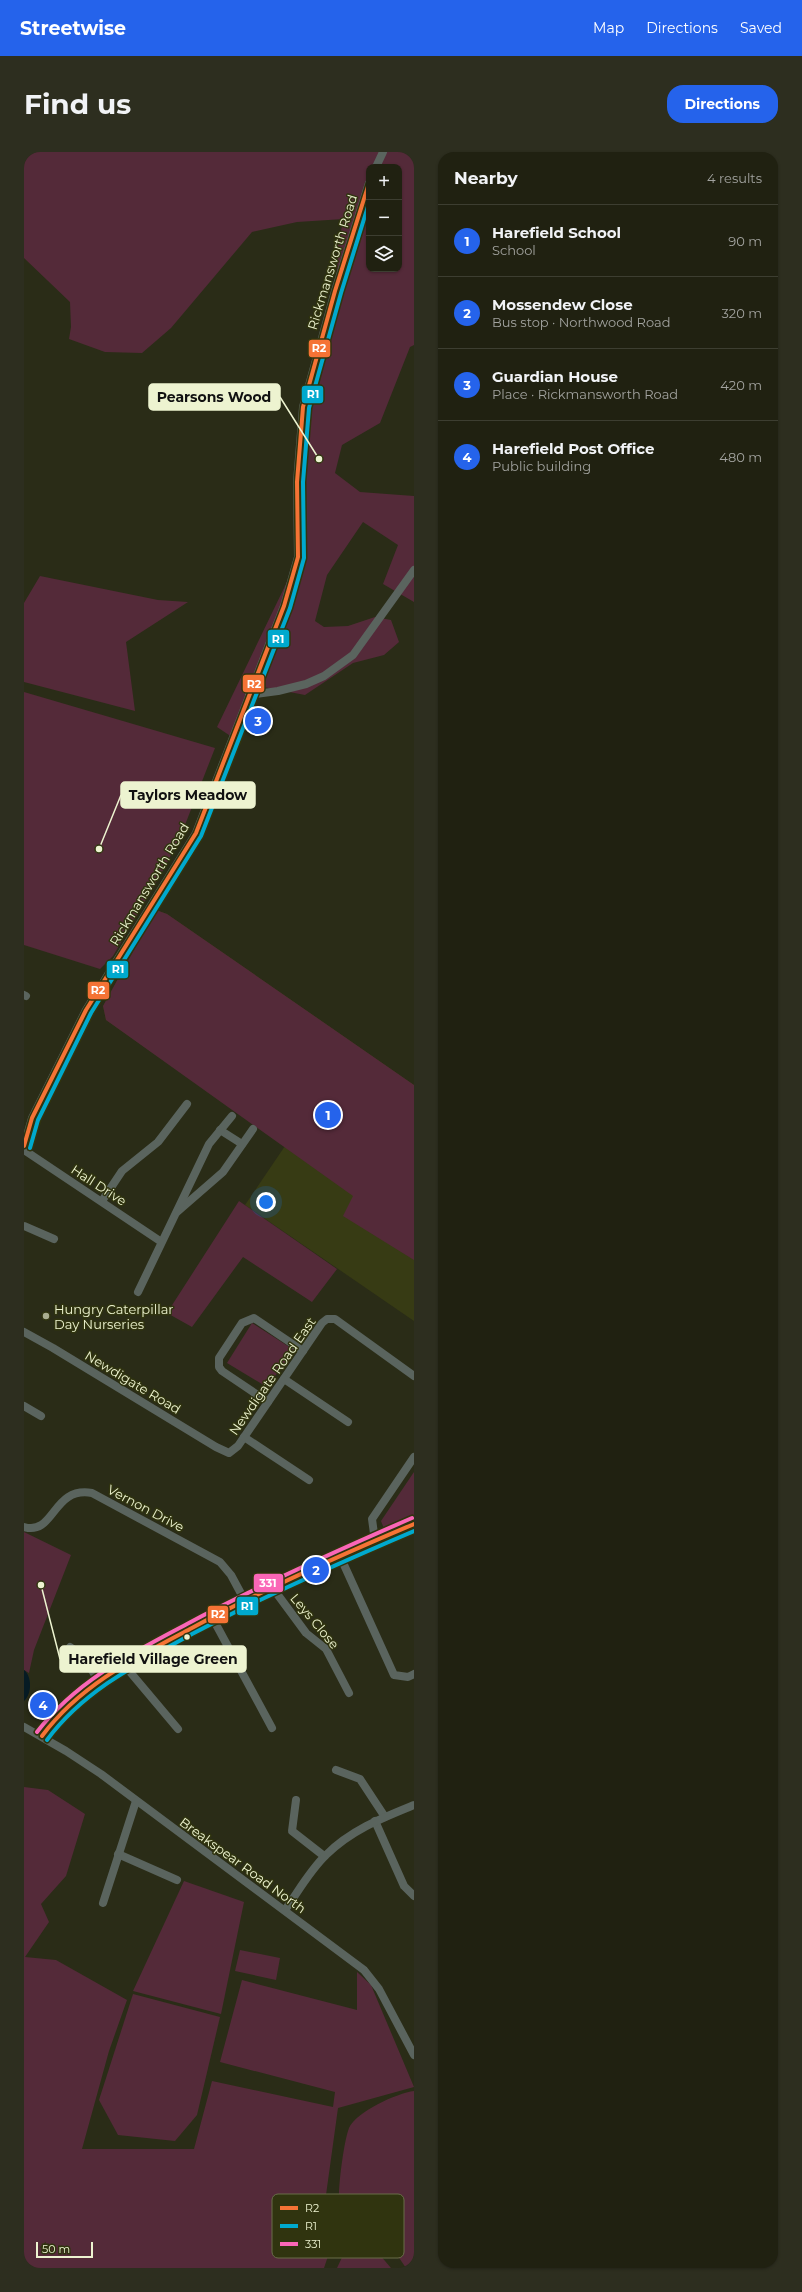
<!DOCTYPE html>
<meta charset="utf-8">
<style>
:root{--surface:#202111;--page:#2d2e1f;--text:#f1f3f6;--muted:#a2a39f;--line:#3d3e31;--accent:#2563eb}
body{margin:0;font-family:Montserrat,sans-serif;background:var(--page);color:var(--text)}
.controls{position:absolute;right:12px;top:12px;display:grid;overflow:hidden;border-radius:8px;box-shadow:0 1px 3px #0004}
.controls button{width:36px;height:36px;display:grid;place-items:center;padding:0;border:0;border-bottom:1px solid var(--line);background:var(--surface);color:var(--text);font:20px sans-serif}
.scale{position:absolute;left:12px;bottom:10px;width:57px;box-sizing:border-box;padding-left:4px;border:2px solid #edf3d0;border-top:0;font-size:11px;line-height:14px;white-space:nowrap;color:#edf3d0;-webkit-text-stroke:3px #30340f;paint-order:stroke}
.you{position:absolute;left:242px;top:1050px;width:14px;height:14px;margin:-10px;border:3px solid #fff;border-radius:50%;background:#1a73e8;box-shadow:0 0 0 6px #1a73e833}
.badge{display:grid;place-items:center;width:26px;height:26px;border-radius:50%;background:var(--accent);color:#fff;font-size:13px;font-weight:700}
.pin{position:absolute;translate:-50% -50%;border:2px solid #fff;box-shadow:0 1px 4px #0006}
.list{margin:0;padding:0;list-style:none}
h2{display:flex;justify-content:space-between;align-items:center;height:52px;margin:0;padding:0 16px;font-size:17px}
h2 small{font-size:13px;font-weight:400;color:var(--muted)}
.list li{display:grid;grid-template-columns:26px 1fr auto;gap:12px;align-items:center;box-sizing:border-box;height:72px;padding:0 16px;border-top:1px solid var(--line)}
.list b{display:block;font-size:15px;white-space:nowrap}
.list p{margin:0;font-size:13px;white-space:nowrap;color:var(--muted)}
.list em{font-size:13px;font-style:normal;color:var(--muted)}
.icon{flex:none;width:22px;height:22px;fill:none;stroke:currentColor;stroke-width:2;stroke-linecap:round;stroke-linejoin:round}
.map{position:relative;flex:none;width:390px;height:2116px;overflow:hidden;border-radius:16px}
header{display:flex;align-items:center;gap:24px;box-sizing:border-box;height:56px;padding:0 20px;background:var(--accent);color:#fff}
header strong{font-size:19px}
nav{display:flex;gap:22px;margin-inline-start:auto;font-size:14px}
.intro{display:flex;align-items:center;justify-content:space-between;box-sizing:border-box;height:96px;padding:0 24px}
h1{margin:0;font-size:28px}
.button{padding:10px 18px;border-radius:16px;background:var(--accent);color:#fff;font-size:14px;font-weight:700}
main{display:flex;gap:24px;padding:0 24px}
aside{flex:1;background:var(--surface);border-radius:16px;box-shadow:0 1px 3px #0004}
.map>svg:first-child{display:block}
</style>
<header>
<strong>Streetwise</strong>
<nav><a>Map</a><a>Directions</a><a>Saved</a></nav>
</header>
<div class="intro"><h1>Find us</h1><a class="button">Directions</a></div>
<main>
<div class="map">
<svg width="390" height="2116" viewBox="0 0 390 2116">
<rect width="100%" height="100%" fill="#2a2c17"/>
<path fill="#373b14" d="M 132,758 L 143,762 L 390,933 L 390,1169 L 221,1053 L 261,994 L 82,868 L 79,854 Z"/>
<g fill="#542a39" fill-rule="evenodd">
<path d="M 0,0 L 390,0 L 390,193 L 386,195 L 356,271 L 318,293 L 311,321 L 336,340 L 390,344 L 390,450 L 359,432 L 374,393 L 339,370 L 303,423 L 291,469 L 300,475 L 324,474 L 351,465 L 367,468 L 375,490 L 360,503 L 329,511 L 281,543 L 234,534 L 211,587 L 193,575 L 275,405 L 276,286 L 313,139 L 314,90 L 320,67 L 273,70 L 228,80 L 147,176 L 118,201 L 81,200 L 45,187 L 47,175 L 46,150 L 0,106 ZM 345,15 L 375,15 L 375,117 L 345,117 Z"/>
<path d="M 16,424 L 134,448 L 164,450 L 102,490 L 111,559 L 0,530 L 0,451 Z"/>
<path d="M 0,540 L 191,596 L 159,678 L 141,715 L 89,804 L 76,817 L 0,793 Z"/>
<path d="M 132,758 L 143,762 L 390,933 L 390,1108 L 319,1064 L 329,1044 L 82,868 L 79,854 Z"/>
<path d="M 215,1049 L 313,1117 L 288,1150 L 219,1105 L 168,1175 L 143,1161 Z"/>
<path d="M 228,1171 L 270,1198 L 243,1235 L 203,1211 Z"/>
<path d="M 390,1320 L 390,1370 L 362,1382 L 357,1369 Z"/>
<path d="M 0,1380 L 47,1403 L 10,1498 L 5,1521 L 0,1518 Z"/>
<path d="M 0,1635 L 24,1638 L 61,1662 L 42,1724 L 17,1752 L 25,1770 L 1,1805 L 32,1808 L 103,1848 L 85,1899 L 58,1997 L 170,1997 L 188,1929 L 309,1955 L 311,1940 L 196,1910 L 218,1828 L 333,1858 L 333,1820 L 347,1833 L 390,1935 L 314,1956 L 302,2043 L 319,2060 L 300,2116 L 0,2116 Z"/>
<path d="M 160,1729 L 220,1750 L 197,1862 L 109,1839 Z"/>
<path d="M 216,1798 L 256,1806 L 252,1828 L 211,1819 Z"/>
<path d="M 109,1842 L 196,1865 L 173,1963 L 151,1989 L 94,1983 L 75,1948 Z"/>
<path d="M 390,1939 L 390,2116 L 382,2116 L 367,2094 L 337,2063 L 332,2067 L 327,2067 C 325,2058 316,2052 315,2043 C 315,2029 320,1989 325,1976 C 332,1960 373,1941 390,1939 Z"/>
<path d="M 325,2070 L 333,2070 L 344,2089 L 367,2116 L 313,2116 L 321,2099 Z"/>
</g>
<path fill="#061b24" d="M 0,1518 C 8,1524 8,1542 0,1549 Z"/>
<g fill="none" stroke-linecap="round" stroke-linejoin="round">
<g stroke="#5a645e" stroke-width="8">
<path d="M 352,15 L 359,0"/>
<path d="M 225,543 L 254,539 L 282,532 L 300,524 L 329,503 L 390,418"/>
<path d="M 0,843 L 2,844"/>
<path d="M 196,978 L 218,992"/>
<path d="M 0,994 L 8,966 L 62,858 L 172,681 L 260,454 L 274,405 L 273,330 L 279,255 L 311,139 L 345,31"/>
<path d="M 0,998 L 136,1089"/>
<path d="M 78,1049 L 98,1019 L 134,990 L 163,952"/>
<path d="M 153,1060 L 199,1020 L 229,977"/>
<path d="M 0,1074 L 30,1087"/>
<path d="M 114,1140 L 185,992 L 208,964"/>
<path d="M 0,1180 L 29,1196 L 192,1295 L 205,1301 L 214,1294 L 298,1171 L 303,1167 L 311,1167 L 390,1224"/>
<path d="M 260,1227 L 324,1270"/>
<path d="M 244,1250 L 198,1219 L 195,1215 L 195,1206 L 218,1171 L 230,1166 L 279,1199"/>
<path d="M 0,1254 L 17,1264"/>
<path d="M 220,1285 L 285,1328"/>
<path d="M 0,1375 C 31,1384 28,1334 68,1341 L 196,1410 L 207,1423 L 221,1449"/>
<path d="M 351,1389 L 348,1367 L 390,1305"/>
<path d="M 316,1404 L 370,1523 L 384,1525 L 390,1522"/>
<path d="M 248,1435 L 282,1481 L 302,1497 L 325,1541"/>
<path d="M 188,1465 L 248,1576"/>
<path d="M 46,1495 L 60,1505 L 75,1530"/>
<path d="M 101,1514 L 154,1577"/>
<path d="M 0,1575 L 42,1599 L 77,1622 L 340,1818 L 355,1837 L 390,1903"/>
<path d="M 18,1584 C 48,1538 100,1513 147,1487 C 226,1444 307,1407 390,1372"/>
<path d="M 312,1618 L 336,1627 L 361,1665"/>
<path d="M 272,1648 L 268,1679 L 300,1704"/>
<path d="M 351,1669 L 380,1734 L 390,1744"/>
<path d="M 94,1702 L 153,1728"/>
<path d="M 79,1751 L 112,1649"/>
<path d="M 261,1758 C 274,1740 286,1718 302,1703 C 327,1678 358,1666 390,1653"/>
</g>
<g stroke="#30340f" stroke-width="7">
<g id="bus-1">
<path d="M 0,994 L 8,966 L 62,858 L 172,681 L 260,454 L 274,405 L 273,330 L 279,255 L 311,139 L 345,31"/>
<path d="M 18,1584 C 56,1533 111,1506 166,1477 C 239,1438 314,1404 390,1372"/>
</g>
</g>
<g stroke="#30340f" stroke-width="7">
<g id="bus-2">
<path d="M 6,996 L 14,968 L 67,861 L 177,684 L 266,456 L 280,406 L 279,330 L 285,256 L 317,141 L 345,51"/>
<path d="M 23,1588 C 60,1538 115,1511 168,1482 C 240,1444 315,1411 390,1379"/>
</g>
</g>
<g stroke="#30340f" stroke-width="7">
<path id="bus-3" d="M 13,1580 C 52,1529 108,1501 163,1472 C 236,1433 312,1399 388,1366"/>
</g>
<use href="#bus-1" stroke="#f57335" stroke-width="4"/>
<use href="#bus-2" stroke="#00a9ce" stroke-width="4"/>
<use href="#bus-3" stroke="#fa66b7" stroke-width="4"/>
</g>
<circle fill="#a9ad8f" stroke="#30340f" stroke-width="1.5" cx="22" cy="1164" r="4"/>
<circle fill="#edf3d0" stroke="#30340f" stroke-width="1.5" cx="163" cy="1485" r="3.5"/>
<g text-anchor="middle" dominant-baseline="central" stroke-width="3" stroke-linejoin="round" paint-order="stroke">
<g font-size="13" fill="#edf3d0" stroke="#30340f">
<text transform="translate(308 110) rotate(-73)">Rickmansworth Road</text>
<text transform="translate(125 732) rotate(-59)">Rickmansworth Road</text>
<text transform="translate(75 1033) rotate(33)">Hall Drive</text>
<text transform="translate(248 1224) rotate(-55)">Newdigate Road East</text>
<text transform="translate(109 1230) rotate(31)">Newdigate Road</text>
<text transform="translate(122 1356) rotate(28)">Vernon Drive</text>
<text transform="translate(291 1469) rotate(50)">Leys Close</text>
<text transform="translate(219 1713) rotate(36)">Breakspear Road North</text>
</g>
<g font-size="13" fill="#edf3d0" stroke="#30340f" text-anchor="start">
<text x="30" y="1157">Hungry Caterpillar<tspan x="30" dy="15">Day Nurseries</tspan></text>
</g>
</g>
<rect x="248" y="2042" width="132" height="64" rx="6" fill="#30340f" stroke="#696d49" stroke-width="1"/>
<rect x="256" y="2054" width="18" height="4" fill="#f57335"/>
<rect x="256" y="2072" width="18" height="4" fill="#00a9ce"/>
<rect x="256" y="2090" width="18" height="4" fill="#fa66b7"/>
<g font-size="11" fill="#edf3d0">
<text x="281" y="2060">R2</text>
<text x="281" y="2078">R1</text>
<text x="281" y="2096">331</text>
</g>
<path fill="none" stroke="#edf3d0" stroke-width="1.5" d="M295 307L256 245M75 697L97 643M17 1433L36 1507"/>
<g fill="#edf3d0" stroke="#30340f" stroke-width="1.5">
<circle cx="295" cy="307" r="4"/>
<circle cx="75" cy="697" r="4"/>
<circle cx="17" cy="1433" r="4"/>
</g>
<g fill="#edf3d0" stroke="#edf3d0" stroke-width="1.5">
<rect x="125" y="232" width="131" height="26" rx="4"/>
<rect x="97" y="630" width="134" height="26" rx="4"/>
<rect x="36" y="1494" width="186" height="26" rx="4"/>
</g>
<g font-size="14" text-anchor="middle" font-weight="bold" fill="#111">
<text x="190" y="250">Pearsons Wood</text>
<text x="164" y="648">Taylors Meadow</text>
<text x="129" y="1512">Harefield Village Green</text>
</g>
<g stroke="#30340f" stroke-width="1.5">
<rect x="284" y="187" width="23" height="19" rx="4" fill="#f57335"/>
<rect x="277" y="233" width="23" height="19" rx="4" fill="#00a9ce"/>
<rect x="243" y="477" width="23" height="19" rx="4" fill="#00a9ce"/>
<rect x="218" y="522" width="23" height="19" rx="4" fill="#f57335"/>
<rect x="82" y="808" width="23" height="19" rx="4" fill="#00a9ce"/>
<rect x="63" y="829" width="23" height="19" rx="4" fill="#f57335"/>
<rect x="229" y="1421" width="31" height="20" rx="4" fill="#fa66b7"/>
<rect x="212" y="1444" width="23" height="20" rx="4" fill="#00a9ce"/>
<rect x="183" y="1453" width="22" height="19" rx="4" fill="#f57335"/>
</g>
<g font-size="11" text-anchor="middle" font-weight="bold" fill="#fff">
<text x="295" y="200">R2</text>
<text x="289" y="246">R1</text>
<text x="254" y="491">R1</text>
<text x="230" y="536">R2</text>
<text x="94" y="821">R1</text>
<text x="74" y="842">R2</text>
<text x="244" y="1435">331</text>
<text x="223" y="1458">R1</text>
<text x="194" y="1466">R2</text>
</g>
</svg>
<div class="controls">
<button>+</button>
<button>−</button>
<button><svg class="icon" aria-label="layers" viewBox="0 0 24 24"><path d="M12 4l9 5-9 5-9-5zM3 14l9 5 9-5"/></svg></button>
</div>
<div class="scale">50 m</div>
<div class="you"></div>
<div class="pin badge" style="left:304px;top:963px">1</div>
<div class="pin badge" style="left:292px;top:1418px">2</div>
<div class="pin badge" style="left:234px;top:569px">3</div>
<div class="pin badge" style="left:19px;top:1553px">4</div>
</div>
<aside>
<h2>Nearby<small>4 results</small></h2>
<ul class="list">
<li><span class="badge">1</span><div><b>Harefield School</b><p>School</p></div><em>90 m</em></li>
<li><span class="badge">2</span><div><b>Mossendew Close</b><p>Bus stop · Northwood Road</p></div><em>320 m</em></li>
<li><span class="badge">3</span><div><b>Guardian House</b><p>Place · Rickmansworth Road</p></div><em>420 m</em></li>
<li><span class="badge">4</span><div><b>Harefield Post Office</b><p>Public building</p></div><em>480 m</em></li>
</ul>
</aside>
</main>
